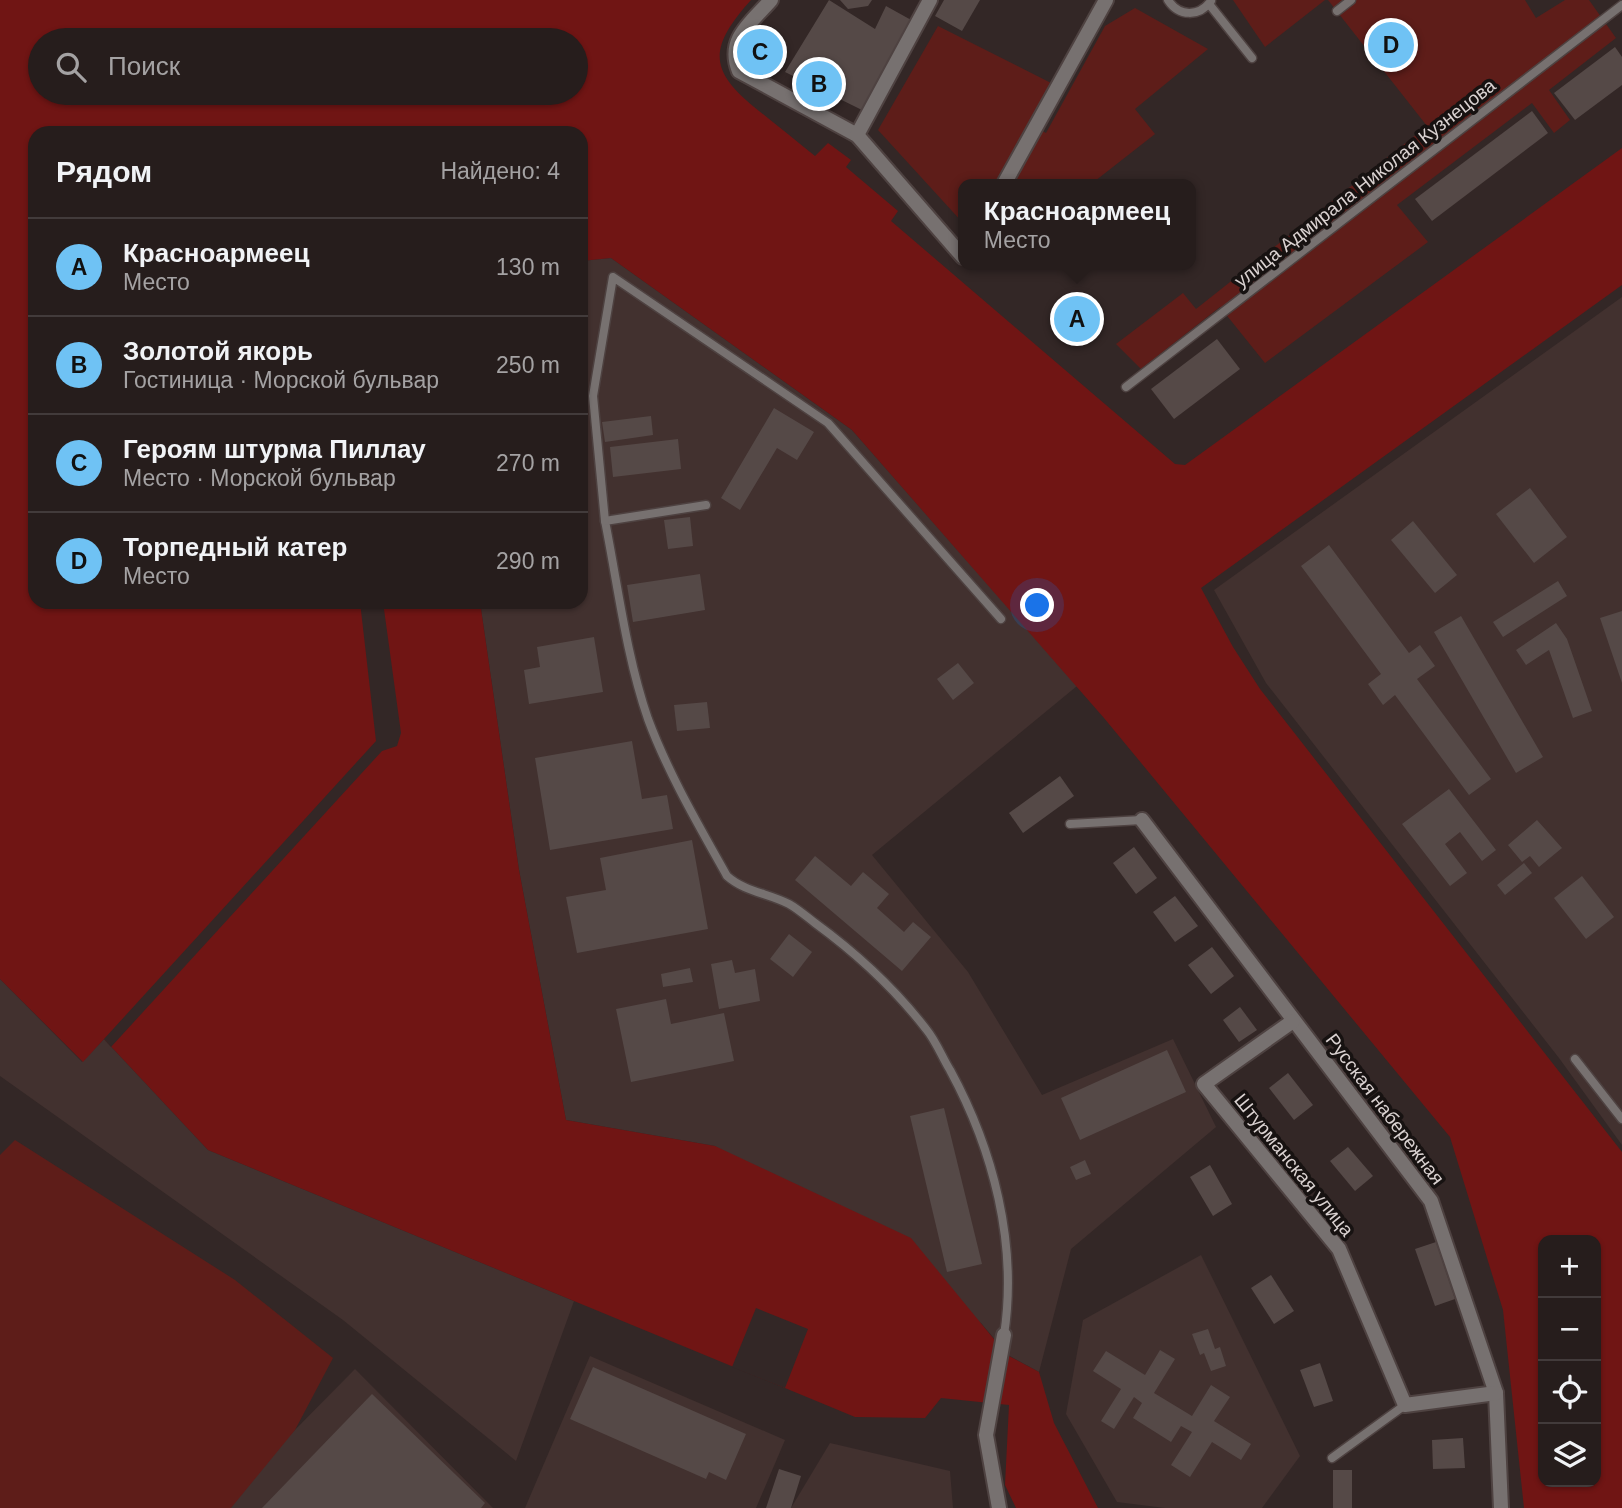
<!DOCTYPE html>
<html lang="ru">
<meta charset="utf-8">
<style>
:root{--surface:#261d1c;--page:#322a29;--text:#f1f3f6;--muted:#a4a2a3;--line:#423b3b;--accent:#6fc2f4}
body{margin:0;font-family:Helvetica,sans-serif;background:var(--page);color:var(--text)}
.controls{position:absolute;right:21px;bottom:21px;display:grid;overflow:hidden;border-radius:14px;box-shadow:0 2px 5px #0004}
.controls button{width:63px;height:63px;display:grid;place-items:center;padding:0;border:0;border-bottom:2px solid var(--line);background:var(--surface);color:var(--text);font:35px sans-serif}
.you{position:absolute;left:1038px;top:606px;width:24px;height:24px;margin:-18px;border:5px solid #fff;border-radius:50%;background:#1a73e8;box-shadow:0 0 0 10px #1a73e833}
.badge{display:grid;place-items:center;width:46px;height:46px;border-radius:50%;background:var(--accent);color:#111;font-size:23px;font-weight:700}
.pin{position:absolute;translate:-50% -50%;border:4px solid #fff;box-shadow:0 2px 7px #0006}
.popup{position:absolute;left:958px;top:179px;width:238px;height:91px;box-sizing:border-box;display:grid;place-content:center;border-radius:14px;background:var(--surface);filter:drop-shadow(0 2px 5px #0005);font-size:23px;white-space:nowrap;color:var(--muted)}
.popup b{font-size:26px;color:var(--text)}
.popup::after{content:'';position:absolute;left:50%;top:100%;margin-left:-14px;border:14px solid transparent;border-top-color:var(--surface)}
.list{margin:0;padding:0;list-style:none}
h2{display:flex;justify-content:space-between;align-items:center;height:91px;margin:0;padding:0 28px;font-size:30px}
h2 small{font-size:23px;font-weight:400;color:var(--muted)}
.list li{display:grid;grid-template-columns:46px 1fr auto;gap:21px;align-items:center;box-sizing:border-box;height:98px;padding:0 28px;border-top:2px solid var(--line)}
.list b{display:block;font-size:26px;white-space:nowrap}
.list p{margin:0;font-size:23px;white-space:nowrap;color:var(--muted)}
.list em{font-size:23px;font-style:normal;color:var(--muted)}
.icon{flex:none;width:38px;height:38px;fill:none;stroke:currentColor;stroke-width:2;stroke-linecap:round;stroke-linejoin:round}
.map{position:relative;flex:none;width:1622px;height:1508px;overflow:hidden}
.search{position:absolute;background:var(--surface);box-shadow:0 2px 5px #0004;left:28px;top:28px;width:560px;height:77px;display:flex;align-items:center;gap:18px;box-sizing:border-box;padding:0 24px;border-radius:38px;color:var(--muted);font-size:26px}
.panel{position:absolute;background:var(--surface);box-shadow:0 2px 5px #0004;left:28px;top:126px;width:560px;height:483px;border-radius:21px}
.map>svg:first-child{display:block}
</style>
<div class="map">
<svg width="1622" height="1508" viewBox="0 0 1622 1508">
<rect width="100%" height="100%" fill="#332726"/>
<g fill="#42312f">
<path d="M 611,258 L 852,430 L 1077,686 L 872,855 L 968,972 L 1042,1095 L 1173,1039 L 1216,1127 L 1071,1249 L 1039,1372 L 1008,1355 L 981,1323 L 715,1146 L 566,1120 L 519,870 L 480,602 L 581,602 L 581,261 Z"/>
<path d="M 1622,297 L 1622,1145 L 1559,1058 L 1266,683 L 1214,590 Z"/>
<path d="M 0,979 L 82,1062 L 104,1039 L 208,1150 L 574,1301 L 516,1461 L 343,1320 L 0,1076 Z"/>
<path d="M 1201,1255 L 1300,1456 L 1262,1508 L 1165,1508 L 1117,1502 L 1066,1414 L 1083,1320 Z"/>
<path d="M 590,1356 L 785,1440 L 756,1508 L 525,1508 Z"/>
<path d="M 355,1369 L 493,1508 L 218,1508 Z"/>
<path d="M 830,1443 L 950,1471 L 953,1508 L 791,1508 Z"/>
</g>
<g fill="#5e1d19">
<path d="M 1233,0 L 1325,0 L 1265,47 Z"/>
<path d="M 1328,0 L 1525,0 L 1536,18 L 1565,0 L 1589,0 L 1616,38 L 1549,90 L 1570,120 L 1554,133 L 1532,103 L 1397,205 L 1428,242 L 1265,363 L 1220,307 L 1141,369 L 1116,344 L 1183,293 L 1196,309 L 1427,126 Z"/>
<path d="M 1135,8 L 1208,49 L 1135,109 L 1155,134 L 1095,181 L 1097,184 L 963,184 L 963,223 L 878,130 L 938,26 L 1053,84 L 1028,123 L 1046,133 L 1105,26 Z"/>
<path d="M 15,1140 L 235,1280 L 333,1358 L 295,1430 L 231,1508 L 0,1508 L 0,1155 Z"/>
</g>
<path fill="#701514" fill-rule="evenodd" d="M 0,0 L 751,0 C 708,48 708,71 759,111 C 778,126 796,141 815,156 L 828,143 L 851,160 L 846,167 L 898,211 L 891,221 L 1175,464 L 1185,465 L 1622,148 L 1622,285 L 1201,588 L 1233,647 L 1260,689 L 1622,1152 L 1622,1508 L 1524,1508 L 1503,1310 L 1450,1137 L 1104,718 L 852,430 L 611,258 L 581,261 L 581,133 L 35,133 L 35,602 L 480,602 L 519,870 L 566,1120 L 715,1146 L 911,1238 L 1007,1355 L 1039,1372 L 1054,1423 L 1098,1508 L 1016,1508 L 1005,1485 L 1009,1405 L 941,1398 L 925,1418 L 855,1417 L 208,1150 L 104,1039 L 83,1062 L 0,979 ZM 40,40 L 576,40 L 576,93 L 40,93 ZM 1543,1240 L 1596,1240 L 1596,1482 L 1543,1482 Z"/>
<g fill="#332726">
<path d="M 360,602 L 383,602 L 401,733 L 397,746 L 382,751 L 111,1047 L 104,1039 L 376,741 Z"/>
<path d="M 756,1308 L 808,1329 L 785,1388 L 732,1367 Z"/>
</g>
<g fill="#554947">
<path d="M 829,0 L 875,29 L 886,6 L 913,21 L 864,111 L 785,72 Z"/>
<path d="M 840,0 L 872,0 L 868,6 L 848,9 Z"/>
<path d="M 944,0 L 980,0 L 962,31 L 935,16 Z"/>
<path d="M 1615,47 L 1622,57 L 1622,85 L 1575,120 L 1554,93 Z"/>
<path d="M 1532,111 L 1548,133 L 1432,221 L 1415,199 Z"/>
<path d="M 1217,339 L 1240,369 L 1174,419 L 1151,389 Z"/>
<path d="M 774,408 L 814,432 L 797,460 L 777,448 L 740,510 L 721,498 Z"/>
<path d="M 651,416 L 653,435 L 605,442 L 602,422 Z"/>
<path d="M 678,439 L 681,469 L 613,477 L 610,447 Z"/>
<path d="M 1530,488 L 1567,537 L 1534,563 L 1496,514 Z"/>
<path d="M 690,517 L 693,546 L 668,549 L 664,520 Z"/>
<path d="M 1413,521 L 1457,575 L 1435,593 L 1391,540 Z"/>
<path d="M 1329,545 L 1409,653 L 1420,645 L 1435,666 L 1417,679 L 1491,779 L 1469,795 L 1395,695 L 1383,705 L 1368,684 L 1381,674 L 1301,566 Z"/>
<path d="M 700,574 L 705,610 L 633,622 L 627,585 Z"/>
<path d="M 1558,581 L 1567,596 L 1503,637 L 1493,622 Z"/>
<path d="M 1622,611 L 1622,683 L 1600,618 Z"/>
<path d="M 1461,616 L 1543,757 L 1516,773 L 1434,632 Z"/>
<path d="M 1556,623 L 1567,639 L 1592,711 L 1573,718 L 1549,650 L 1526,665 L 1516,650 Z"/>
<path d="M 594,637 L 603,692 L 529,704 L 524,670 L 540,667 L 537,647 Z"/>
<path d="M 958,663 L 974,683 L 953,700 L 937,679 Z"/>
<path d="M 707,702 L 710,728 L 677,731 L 674,705 Z"/>
<path d="M 632,741 L 642,799 L 667,795 L 673,829 L 550,850 L 535,758 Z"/>
<path d="M 1060,776 L 1074,796 L 1023,833 L 1009,813 Z"/>
<path d="M 1449,789 L 1496,850 L 1482,861 L 1460,832 L 1445,844 L 1467,873 L 1450,886 L 1402,824 Z"/>
<path d="M 1537,820 L 1562,848 L 1539,867 L 1530,856 L 1522,862 L 1508,845 Z"/>
<path d="M 692,840 L 708,929 L 577,953 L 566,897 L 606,890 L 600,858 Z"/>
<path d="M 1134,847 L 1157,878 L 1136,894 L 1113,863 Z"/>
<path d="M 815,856 L 851,886 L 863,872 L 889,894 L 877,908 L 904,932 L 913,922 L 931,937 L 902,971 L 795,880 Z"/>
<path d="M 1524,863 L 1532,873 L 1505,895 L 1497,885 Z"/>
<path d="M 1582,876 L 1614,917 L 1586,939 L 1554,898 Z"/>
<path d="M 1175,896 L 1198,926 L 1175,942 L 1153,912 Z"/>
<path d="M 789,934 L 812,952 L 793,977 L 770,959 Z"/>
<path d="M 1212,947 L 1234,976 L 1211,994 L 1188,965 Z"/>
<path d="M 732,960 L 735,973 L 755,969 L 760,1001 L 719,1009 L 711,964 Z"/>
<path d="M 690,968 L 693,982 L 663,987 L 661,974 Z"/>
<path d="M 666,999 L 671,1024 L 724,1013 L 734,1061 L 631,1082 L 616,1009 Z"/>
<path d="M 1240,1007 L 1257,1030 L 1239,1042 L 1223,1020 Z"/>
<path d="M 1167,1050 L 1186,1092 L 1080,1140 L 1061,1098 Z"/>
<path d="M 1288,1073 L 1313,1105 L 1294,1120 L 1269,1088 Z"/>
<path d="M 944,1108 L 982,1264 L 947,1272 L 910,1116 Z"/>
<path d="M 1348,1147 L 1373,1176 L 1355,1191 L 1330,1161 Z"/>
<path d="M 1085,1160 L 1091,1174 L 1076,1180 L 1070,1167 Z"/>
<path d="M 1210,1165 L 1232,1204 L 1213,1216 L 1190,1177 Z"/>
<path d="M 1436,1242 L 1455,1299 L 1435,1306 L 1415,1249 Z"/>
<path d="M 1271,1275 L 1294,1311 L 1274,1324 L 1251,1288 Z"/>
<path d="M 1208,1329 L 1215,1349 L 1220,1347 L 1226,1366 L 1211,1371 L 1204,1353 L 1200,1355 L 1192,1334 Z"/>
<path d="M 1160,1350 L 1175,1359 L 1154,1393 L 1192,1416 L 1211,1385 L 1230,1397 L 1214,1421 L 1251,1444 L 1241,1460 L 1212,1442 L 1190,1477 L 1171,1465 L 1192,1432 L 1181,1426 L 1171,1442 L 1133,1418 L 1142,1403 L 1134,1397 L 1114,1429 L 1101,1421 L 1121,1389 L 1093,1371 L 1106,1351 L 1145,1375 Z"/>
<path d="M 1320,1363 L 1333,1401 L 1314,1407 L 1300,1370 Z"/>
<path d="M 593,1367 L 746,1434 L 726,1480 L 709,1472 L 706,1479 L 570,1419 Z"/>
<path d="M 372,1394 L 485,1503 L 481,1508 L 262,1508 Z"/>
<path d="M 1463,1438 L 1465,1468 L 1433,1469 L 1432,1440 Z"/>
<path d="M 779,1469 L 801,1476 L 791,1508 L 766,1508 Z"/>
<rect x="1333" y="1470" width="19" height="38"/>
</g>
<g fill="none" stroke-linecap="round" stroke-linejoin="round">
<g stroke="#4e4241" stroke-width="11">
<g id="lane">
<path d="M 1168,0 C 1179,17 1199,17 1211,1"/>
<path d="M 1209,4 L 1252,58"/>
<path d="M 1337,11 L 1351,0"/>
<path d="M 1126,387 L 1622,5"/>
<path d="M 706,505 L 605,521 C 618,586 626,655 648,719 C 668,773 699,826 727,876 C 745,892 768,893 789,904 C 798,909 807,917 815,923 C 856,953 895,989 926,1029 C 936,1041 942,1057 950,1070 C 993,1149 1018,1244 1004,1335"/>
<path d="M 605,521 L 593,396 L 613,277 L 828,423 L 1001,619"/>
<path d="M 1070,824 L 1142,820"/>
<path d="M 1575,1059 L 1622,1119"/>
<path d="M 1332,1458 L 1405,1405"/>
</g>
</g>
<g stroke="#4e4241" stroke-width="18">
<g id="street">
<path d="M 771,0 C 751,23 726,39 739,71 L 857,135 L 963,257"/>
<path d="M 857,135 L 930,0"/>
<path d="M 1004,184 L 1106,0"/>
<path d="M 1142,820 L 1431,1201 L 1496,1393 L 1501,1508"/>
<path d="M 1293,1021 L 1204,1084 L 1339,1249 L 1405,1405 L 1496,1393"/>
<path d="M 999,1508 L 986,1435 L 1004,1335"/>
</g>
</g>
<use href="#lane" stroke="#777170" stroke-width="8"/>
<use href="#street" stroke="#777170" stroke-width="14"/>
</g>
<g text-anchor="middle" dominant-baseline="central" stroke-width="7" stroke-linejoin="round" paint-order="stroke">
<g font-size="19" fill="#dad2d1" stroke="#171211">
<text transform="translate(1365 183) rotate(-38)">улица Адмирала Николая Кузнецова</text>
<text transform="translate(1385 1109) rotate(53)">Русская набережная</text>
<text transform="translate(1294 1165) rotate(51)">Штурманская улица</text>
</g>
</g>
</svg>
<div class="controls">
<button>+</button>
<button>−</button>
<button><svg class="icon" aria-label="locate" viewBox="0 0 24 24"><circle cx="12" cy="12" r="6"/><path d="M12 2v4M12 18v4M2 12h4M18 12h4"/></svg></button>
<button><svg class="icon" aria-label="layers" viewBox="0 0 24 24"><path d="M12 4l9 5-9 5-9-5zM3 14l9 5 9-5"/></svg></button>
</div>
<div class="you"></div>
<div class="pin badge" style="left:1077px;top:319px">A</div>
<div class="popup"><b>Красноармеец</b>Место</div>
<div class="pin badge" style="left:819px;top:84px">B</div>
<div class="pin badge" style="left:760px;top:52px">C</div>
<div class="pin badge" style="left:1391px;top:45px">D</div>
<div class="search"><svg class="icon" aria-label="search" viewBox="0 0 24 24"><circle cx="10" cy="10" r="6"/><path d="M15 15l6 6"/></svg>Поиск</div>
<section class="panel">
<h2>Рядом<small>Найдено: 4</small></h2>
<ul class="list">
<li><span class="badge">A</span><div><b>Красноармеец</b><p>Место</p></div><em>130 m</em></li>
<li><span class="badge">B</span><div><b>Золотой якорь</b><p>Гостиница · Морской бульвар</p></div><em>250 m</em></li>
<li><span class="badge">C</span><div><b>Героям штурма Пиллау</b><p>Место · Морской бульвар</p></div><em>270 m</em></li>
<li><span class="badge">D</span><div><b>Торпедный катер</b><p>Место</p></div><em>290 m</em></li>
</ul>
</section>
</div>
